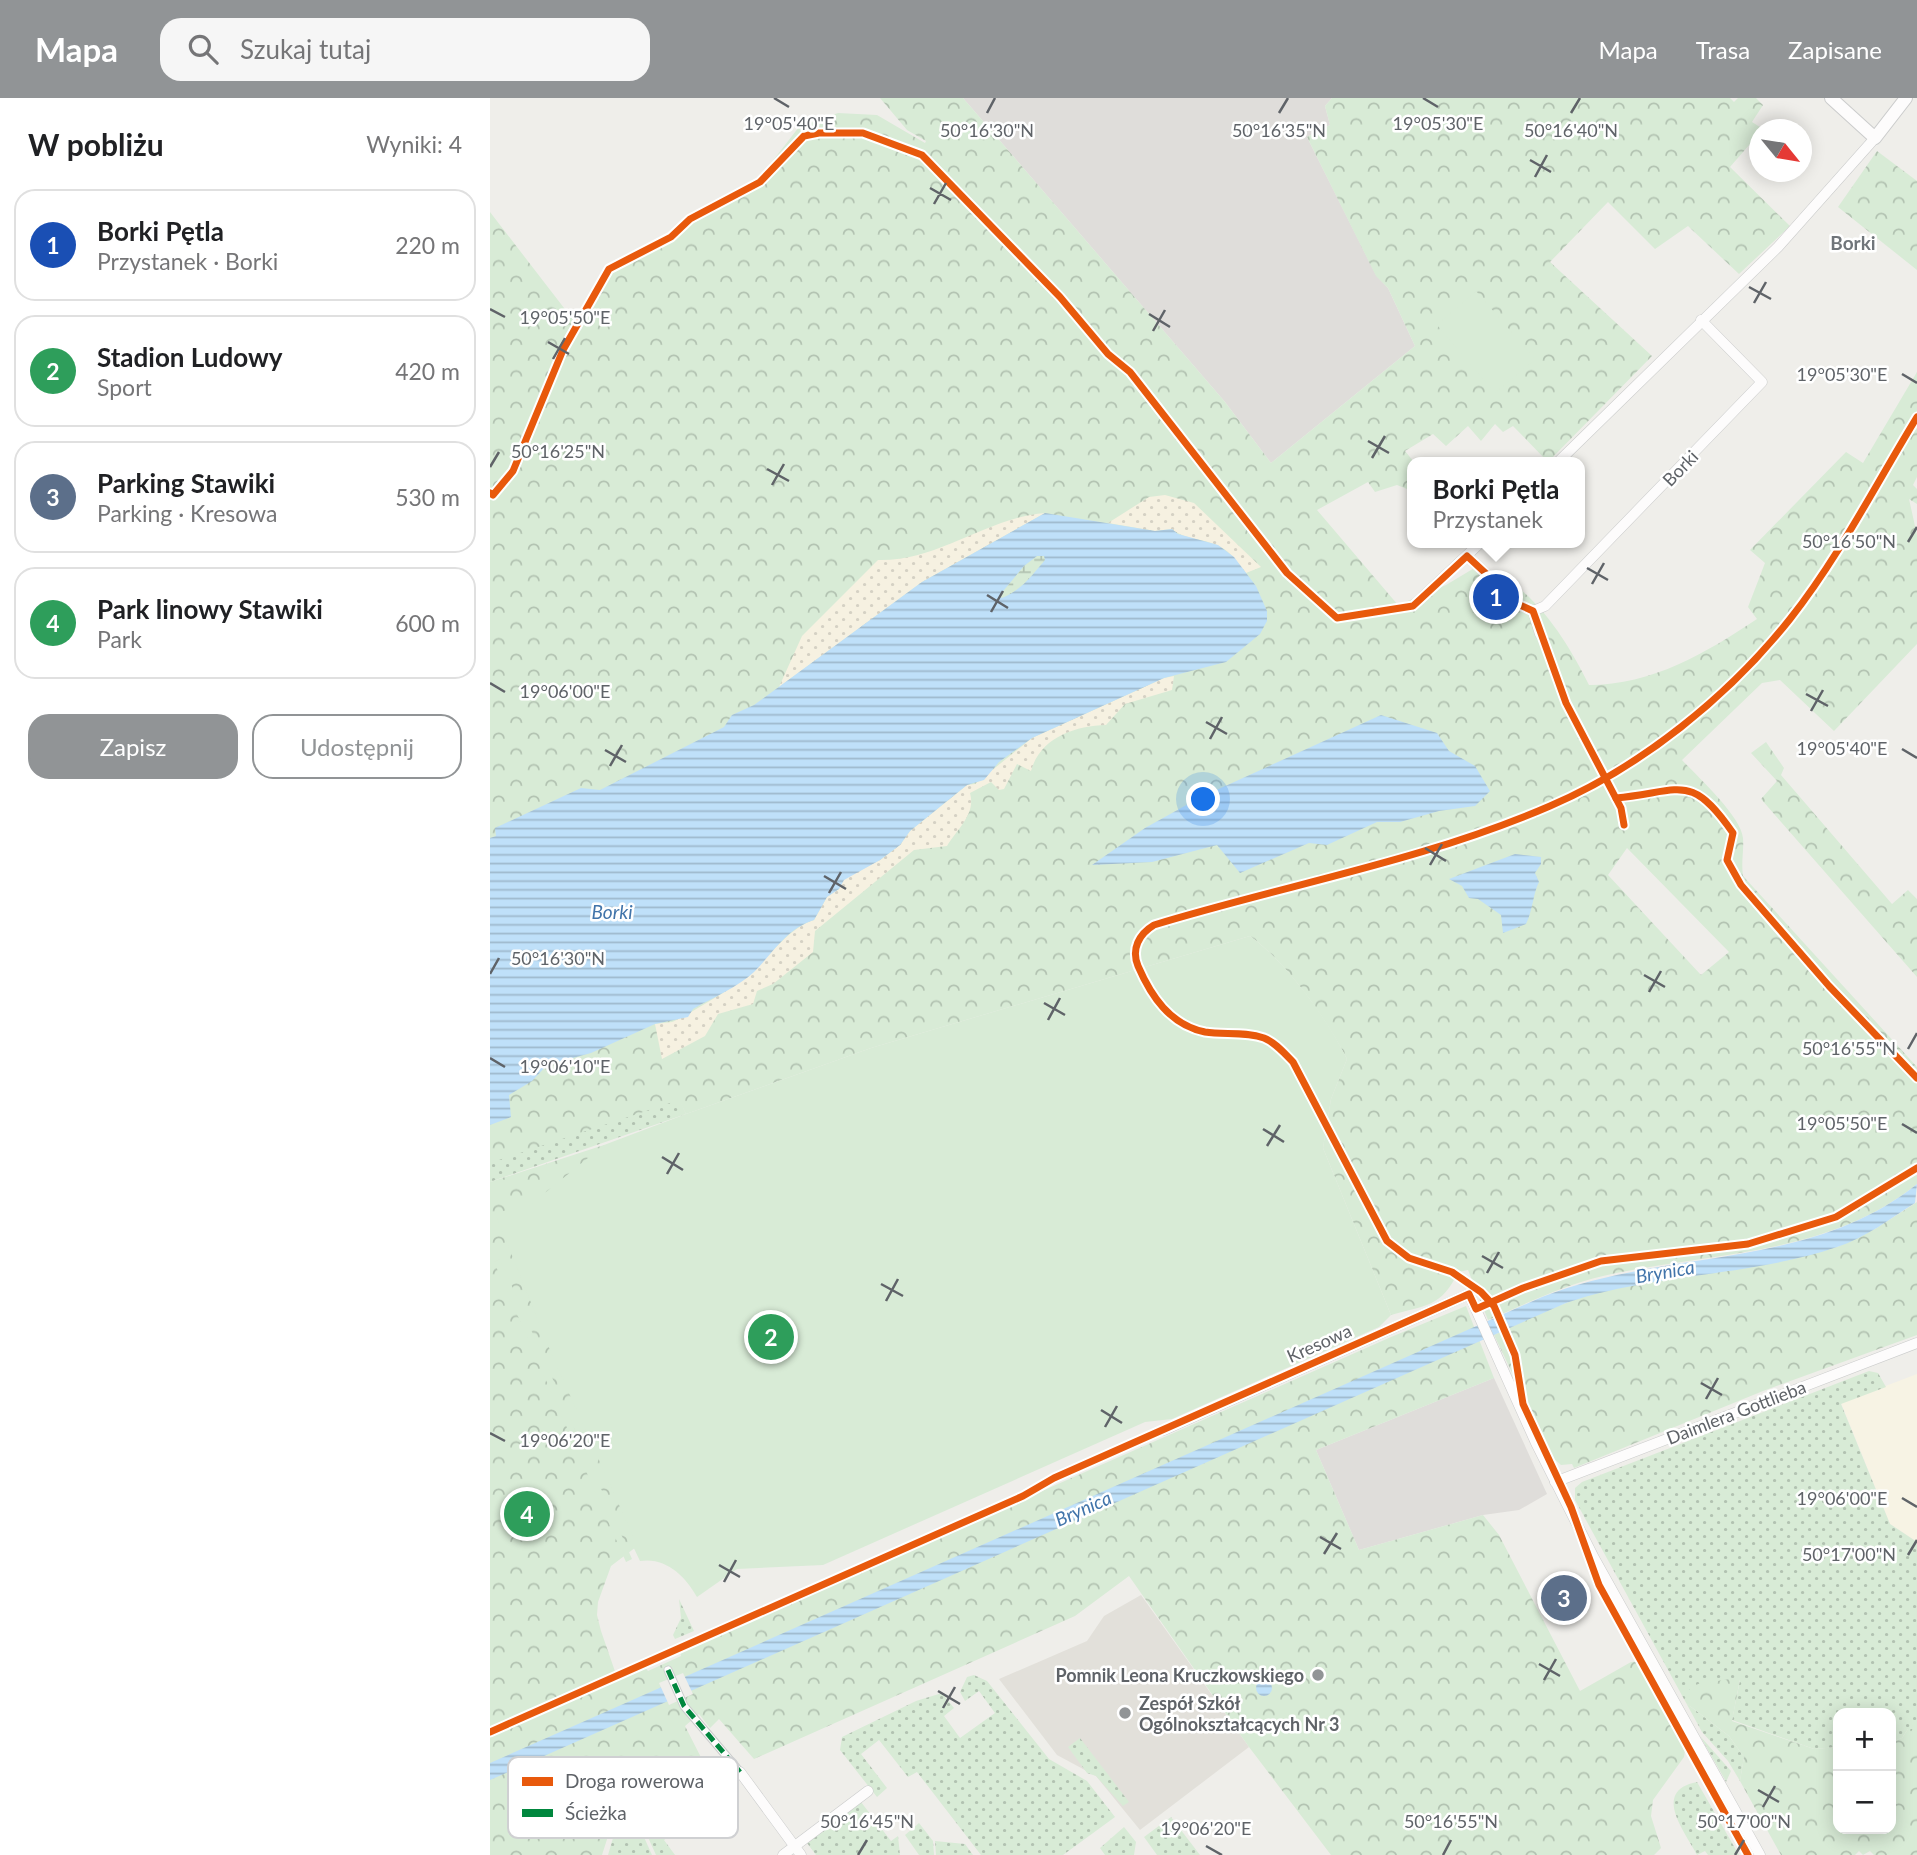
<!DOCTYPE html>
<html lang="pl">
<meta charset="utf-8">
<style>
:root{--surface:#fff;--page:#f6f6f6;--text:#202124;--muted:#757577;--line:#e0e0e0;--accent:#919496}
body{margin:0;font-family:Lato,sans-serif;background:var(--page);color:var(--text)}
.controls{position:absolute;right:21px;bottom:21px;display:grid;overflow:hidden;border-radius:14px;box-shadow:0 4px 18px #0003}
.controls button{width:63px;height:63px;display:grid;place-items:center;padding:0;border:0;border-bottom:2px solid var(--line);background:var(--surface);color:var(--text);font:35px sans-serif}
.compass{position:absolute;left:1259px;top:21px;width:63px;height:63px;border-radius:50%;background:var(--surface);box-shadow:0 4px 18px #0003;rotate:120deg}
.you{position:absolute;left:714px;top:702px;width:24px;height:24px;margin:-18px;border:5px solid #fff;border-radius:50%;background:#1a73e8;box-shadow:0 0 0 10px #1a73e833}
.badge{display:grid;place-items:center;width:46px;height:46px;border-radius:50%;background:var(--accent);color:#fff;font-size:23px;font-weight:700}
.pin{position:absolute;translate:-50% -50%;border:4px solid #fff;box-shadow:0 2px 7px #0006}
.popup{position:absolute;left:917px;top:359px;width:178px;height:91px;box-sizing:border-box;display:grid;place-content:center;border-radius:14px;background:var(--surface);filter:drop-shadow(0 2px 5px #0005);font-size:23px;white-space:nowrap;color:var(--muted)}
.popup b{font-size:26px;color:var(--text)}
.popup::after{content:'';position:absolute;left:50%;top:100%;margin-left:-14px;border:14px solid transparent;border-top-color:var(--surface)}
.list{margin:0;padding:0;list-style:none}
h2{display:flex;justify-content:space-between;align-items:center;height:91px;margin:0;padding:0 28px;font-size:30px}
h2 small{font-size:23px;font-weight:400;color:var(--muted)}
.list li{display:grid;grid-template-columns:46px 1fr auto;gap:21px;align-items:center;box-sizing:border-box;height:112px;margin:0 14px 14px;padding:0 14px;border:2px solid var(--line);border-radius:21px}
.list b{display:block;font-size:26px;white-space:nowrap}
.list p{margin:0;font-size:23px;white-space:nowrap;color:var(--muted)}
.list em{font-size:23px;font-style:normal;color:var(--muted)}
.actions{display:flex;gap:14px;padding:21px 28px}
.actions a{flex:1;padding:16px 0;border:2px solid var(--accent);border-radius:21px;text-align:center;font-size:24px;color:var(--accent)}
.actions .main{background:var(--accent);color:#fff}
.icon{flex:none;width:38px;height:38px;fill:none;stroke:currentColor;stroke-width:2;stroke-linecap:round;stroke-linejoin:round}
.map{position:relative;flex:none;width:1427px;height:1757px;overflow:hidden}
header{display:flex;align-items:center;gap:42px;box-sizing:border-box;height:98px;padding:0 35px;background:var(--accent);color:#fff}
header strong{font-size:33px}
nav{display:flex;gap:38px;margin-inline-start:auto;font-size:24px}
.search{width:490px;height:63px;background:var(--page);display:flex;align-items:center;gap:18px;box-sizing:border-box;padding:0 24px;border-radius:21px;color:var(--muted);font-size:26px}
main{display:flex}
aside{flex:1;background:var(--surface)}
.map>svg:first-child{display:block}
</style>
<header>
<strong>Mapa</strong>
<div class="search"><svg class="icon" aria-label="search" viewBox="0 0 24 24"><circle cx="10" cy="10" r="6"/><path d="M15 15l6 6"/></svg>Szukaj tutaj</div>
<nav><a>Mapa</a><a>Trasa</a><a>Zapisane</a></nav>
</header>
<main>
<aside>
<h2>W pobliżu<small>Wyniki: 4</small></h2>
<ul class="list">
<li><span class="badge" style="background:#1a4fb4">1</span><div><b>Borki Pętla</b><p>Przystanek · Borki</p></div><em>220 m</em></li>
<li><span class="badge" style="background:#2e9e5b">2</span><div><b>Stadion Ludowy</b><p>Sport</p></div><em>420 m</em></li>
<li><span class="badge" style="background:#5c6f8a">3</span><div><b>Parking Stawiki</b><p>Parking · Kresowa</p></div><em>530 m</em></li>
<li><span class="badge" style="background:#2e9e5b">4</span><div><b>Park linowy Stawiki</b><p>Park</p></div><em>600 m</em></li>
</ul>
<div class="actions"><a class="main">Zapisz</a><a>Udostępnij</a></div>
</aside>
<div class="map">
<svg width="1427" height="1757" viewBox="0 0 1427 1757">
<defs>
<pattern id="grass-dots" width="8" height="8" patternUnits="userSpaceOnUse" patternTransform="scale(1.75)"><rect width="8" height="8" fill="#d8ebd6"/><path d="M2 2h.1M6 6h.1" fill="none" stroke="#b2c2b1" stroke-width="1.8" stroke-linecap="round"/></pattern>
<pattern id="forest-crowns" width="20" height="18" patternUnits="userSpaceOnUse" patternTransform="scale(1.75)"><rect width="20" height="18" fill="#d8ebd6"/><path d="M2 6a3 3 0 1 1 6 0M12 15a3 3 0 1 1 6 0" fill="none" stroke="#b2c2b1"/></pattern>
<pattern id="wetland-marsh" width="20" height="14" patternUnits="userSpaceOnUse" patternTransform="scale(1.75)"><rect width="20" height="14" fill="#d8ebd6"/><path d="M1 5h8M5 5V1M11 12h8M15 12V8" fill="none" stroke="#b2c2b1"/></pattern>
<pattern id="sand-dots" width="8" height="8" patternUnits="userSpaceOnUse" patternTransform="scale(1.75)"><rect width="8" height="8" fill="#f6f1e1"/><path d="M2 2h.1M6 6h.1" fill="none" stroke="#d5d1c4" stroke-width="1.8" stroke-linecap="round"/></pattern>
<pattern id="water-rules" width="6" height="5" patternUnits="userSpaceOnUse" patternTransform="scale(1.75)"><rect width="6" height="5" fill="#bfe0f9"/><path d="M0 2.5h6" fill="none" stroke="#9eb9cd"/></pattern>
</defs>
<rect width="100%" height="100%" fill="#efeeea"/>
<path fill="#f7f3e4" d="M 1427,1276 L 1427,1444 L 1400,1426 L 1351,1305 Z"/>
<g fill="#dfddda">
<path d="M 473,0 L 842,0 L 835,8 L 840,27 L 817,39 L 886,177 L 898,190 L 925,248 L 781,365 L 735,304 Z"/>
<path d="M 1004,1280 L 1057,1396 L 1029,1412 L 993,1417 L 869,1452 L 826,1352 Z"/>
</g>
<path fill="#e2e0da" d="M 651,1497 L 759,1649 L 650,1732 L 606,1678 L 567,1657 L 509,1581 L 597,1543 L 614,1518 Z"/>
<g fill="url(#grass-dots)">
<path d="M 172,961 L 196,1016 L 0,1084 L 0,1027 Z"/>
<path d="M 1379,1273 L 1388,1275 L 1396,1289 L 1351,1306 L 1400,1426 L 1427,1444 L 1427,1631 L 1418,1631 L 1412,1640 L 1401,1644 L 1401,1615 L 1348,1615 L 1348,1649 L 1324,1651 L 1242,1622 L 1250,1582 L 1196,1605 L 1239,1638 L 1254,1659 L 1250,1683 L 1238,1663 L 1212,1634 L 1085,1402 L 1085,1390 L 1092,1384 Z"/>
<path d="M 189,1501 L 204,1533 L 185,1541 L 183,1537 L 191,1520 Z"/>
<path d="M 484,1577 L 497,1583 L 559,1661 L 597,1683 L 625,1719 L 573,1757 L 491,1757 L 427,1674 L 418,1679 L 389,1642 L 371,1656 L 397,1690 L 387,1699 L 350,1652 L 352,1639 L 426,1603 L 452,1595 L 464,1610 L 454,1618 L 470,1640 L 505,1615 L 489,1593 L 475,1603 L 470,1594 L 477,1579 Z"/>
<path d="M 1210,1638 L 1241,1673 L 1236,1684 L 1234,1680 Z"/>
<path d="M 590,1640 L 639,1704 L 633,1708 L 606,1678 L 597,1675 L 578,1649 Z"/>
<path d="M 1207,1684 L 1249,1757 L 1218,1757 L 1215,1753 L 1207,1757 C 1197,1736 1160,1693 1207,1684 Z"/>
<path d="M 371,1704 L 401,1743 L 408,1738 L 410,1757 L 326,1757 L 317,1745 Z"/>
<path d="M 179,1715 L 187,1733 L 174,1742 L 185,1757 L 166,1757 L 152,1726 Z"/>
<path d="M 681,1719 L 710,1757 L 667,1757 L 654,1739 Z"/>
<path d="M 429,1725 L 443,1743 L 444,1757 L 429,1757 L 415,1737 Z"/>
<path d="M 149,1728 L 162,1757 L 118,1757 L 123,1740 Z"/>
<path d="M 634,1729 L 646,1744 L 644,1757 L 615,1757 L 610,1750 Z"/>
<path d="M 445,1743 L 475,1746 L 483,1757 L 446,1757 Z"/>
</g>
<g fill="url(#forest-crowns)" fill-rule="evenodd">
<path d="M 390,0 L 473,0 L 735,304 L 781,365 L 925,248 L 898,190 L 886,178 L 817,39 L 840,27 L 835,8 L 842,0 L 1240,0 L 1244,4 L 1248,0 L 1266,0 L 1273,7 L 1262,24 L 1273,31 L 1240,69 L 1300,128 L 1249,176 L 1198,128 L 1165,151 L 1118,104 L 1060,164 L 1162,258 L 1058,364 L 1023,328 L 1013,334 L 1005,326 L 991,343 L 978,328 L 956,348 L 943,336 L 915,353 L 924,364 L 922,364 L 922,393 L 907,387 L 885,394 L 878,384 L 827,412 L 908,507 L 956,487 L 986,469 C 1038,479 1077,542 1099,587 C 1162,587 1216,555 1267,521 L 1258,509 L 1275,465 L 1260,452 L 1356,354 L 1373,365 L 1427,274 L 1427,379 L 1423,387 L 1427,391 L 1427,406 L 1419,401 L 1427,437 L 1427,546 L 1344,633 L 1290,582 L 1272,585 L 1192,662 C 1207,678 1251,718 1253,740 C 1254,753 1251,764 1253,778 L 1427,969 L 1427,1086 C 1336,1159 1222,1153 1113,1178 C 1073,1187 1036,1206 998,1222 L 978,1172 L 968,1174 C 952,1209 936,1207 901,1217 L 833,1050 L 841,1001 L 857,961 C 836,920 797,865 760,838 L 381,950 L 196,1016 L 189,1002 L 0,1065 L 0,114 L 91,232 L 117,179 L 142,157 L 185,136 L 260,92 L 309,29 L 348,15 L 387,17 L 435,45 L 436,43 L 417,32 ZM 1137,750 L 1239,854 L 1211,877 L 1118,777 Z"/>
<path d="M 1387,53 L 1427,83 L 1427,172 L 1348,109 Z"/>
<path d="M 1276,644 L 1294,670 L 1291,677 L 1402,806 L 1418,792 L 1427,801 L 1427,879 L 1271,701 L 1287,683 L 1261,655 Z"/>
<path d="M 114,1047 L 122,1090 L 154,1443 L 121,1468 L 108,1504 L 107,1517 L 111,1533 L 128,1582 L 155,1569 L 158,1573 L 191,1558 L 190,1553 L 901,1239 L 976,1208 L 1004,1280 L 826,1352 L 869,1452 L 993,1417 L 1009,1437 L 1090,1593 L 1141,1564 L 1157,1563 L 1197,1640 L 1194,1659 L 1163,1702 L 1161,1718 L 1171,1750 L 1164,1757 L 841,1757 L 759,1649 L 639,1478 L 585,1518 L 264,1661 L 229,1621 L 220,1630 L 209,1616 L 195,1628 L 222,1681 L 120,1732 L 112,1757 L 0,1757 L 0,1084 Z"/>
<path d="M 1427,1104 L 1427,1237 L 1273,1293 L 1084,1370 L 1082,1366 L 1071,1367 L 1063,1360 L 1004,1237 L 1052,1214 L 1111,1192 L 1347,1149 L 1385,1131 Z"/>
<path d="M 1240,1581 L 1250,1581 L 1242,1623 L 1324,1651 L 1348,1649 L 1348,1731 L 1401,1731 L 1401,1644 L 1412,1640 L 1418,1631 L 1427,1631 L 1427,1757 L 1384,1757 L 1380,1753 L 1373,1757 L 1369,1753 L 1365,1757 L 1291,1757 L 1250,1683 L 1254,1659 L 1239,1638 L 1196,1605 L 1197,1593 L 1208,1586 Z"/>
</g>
<path fill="url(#wetland-marsh)" d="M 547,458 L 554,458 L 555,462 C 541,478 531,491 512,500 L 509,498 L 534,468 Z"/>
<g fill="url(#sand-dots)">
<path d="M 675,397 L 704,405 L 771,469 L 756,475 C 748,465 741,454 729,448 C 713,440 695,442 682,431 L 665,433 L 618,425 L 659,399 Z"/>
<path d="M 555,415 L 432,484 L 289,589 L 312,538 L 388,462 C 447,464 498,419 555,415 Z"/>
<path d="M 684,578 L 682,592 L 635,606 L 616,627 C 584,628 550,640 541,673 L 527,666 L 514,691 L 509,692 L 501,684 L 480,695 C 486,716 468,730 457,748 L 424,752 L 325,833 L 323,854 L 283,886 L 267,893 L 263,906 L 228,916 L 215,938 L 172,961 L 165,926 C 170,925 177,925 182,924 C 193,920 256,882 264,873 C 282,855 298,831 324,822 L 337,799 L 349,791 L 354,781 L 390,762 L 410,747 L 420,733 L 477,687 L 485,686 L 542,640 L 674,580 Z"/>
</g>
<g fill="#d8ebd6">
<path d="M 986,193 L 1045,261 L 1005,295 L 947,227 Z"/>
<path d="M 760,838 C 797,865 837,920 857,961 L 841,1001 L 833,1050 L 901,1217 L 889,1229 L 682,1321 L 655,1324 L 333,1467 L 247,1471 L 207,1499 C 195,1478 176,1459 150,1463 L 139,1440 L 143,1438 L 62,1257 L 5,1115 L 40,1107 L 114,1047 L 196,1016 L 381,950 Z"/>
<path d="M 10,1161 L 142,1461 L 136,1464 L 4,1164 Z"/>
</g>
<g fill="url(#water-rules)" fill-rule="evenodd">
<path d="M 555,415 L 665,433 L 682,431 L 688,436 L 728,447 L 744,459 L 766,488 L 777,513 L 777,523 L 770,536 L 736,564 L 674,580 L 542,640 L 509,664 L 494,682 L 477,687 L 420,733 L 410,747 L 390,762 L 354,782 L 349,791 L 337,799 L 324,822 C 296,831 283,855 264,874 C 248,889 222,900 203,911 L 198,919 L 165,926 L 101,955 L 57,967 L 42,983 L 19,997 L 21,1019 L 0,1027 L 0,740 L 6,738 L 5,730 L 91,690 L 110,692 L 234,629 L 242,617 L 264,607 L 432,484 ZM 547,458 L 554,458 L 555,462 C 542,477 532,492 512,500 L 509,498 L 534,468 Z"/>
<path d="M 891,617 L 947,635 L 959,653 L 985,668 L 1000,693 L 985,708 L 949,713 L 910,724 L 887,724 L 837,747 L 819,745 L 750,775 L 727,747 L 662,764 L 602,767 L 655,730 L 709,700 Z"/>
<path d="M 1025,756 L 1051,759 L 1051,766 L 1045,775 L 1049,784 C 1043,795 1043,812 1036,826 L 1013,835 L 1011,817 L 988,801 L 979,800 L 972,788 L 959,781 Z"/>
<path d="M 1427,1086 L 1425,1105 C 1400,1121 1375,1140 1347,1149 C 1259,1179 1163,1175 1076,1205 L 0,1682 L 0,1665 L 1052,1199 C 1175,1150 1319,1173 1427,1086 Z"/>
<circle cx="774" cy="1590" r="8"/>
</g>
<path fill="#efeeea" d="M 193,1575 L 203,1596 L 179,1607 L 169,1585 Z"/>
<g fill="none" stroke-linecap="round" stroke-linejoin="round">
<g stroke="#cbcccc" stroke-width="9">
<path id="pedestrian" d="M 178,1572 L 194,1608 L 250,1674"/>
</g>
<g stroke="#cbcccc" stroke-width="11">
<g id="minor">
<path d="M 1068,364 L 1288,149 L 1385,40"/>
<path d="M 977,458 L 1030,507 L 1043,513 L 1050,536"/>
<path d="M 923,508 L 990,445"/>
<path d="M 1043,513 L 1055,508 L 1272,284 L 1211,222"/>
<path d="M 674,1332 L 979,1196 L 1046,1345 L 1104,1460 L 1270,1757"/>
<path d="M 1065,1384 L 1427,1245"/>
<path d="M 250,1674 L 311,1757"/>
<path d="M 293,1757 L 378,1693"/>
</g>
</g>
<g stroke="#cbcccc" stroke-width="14">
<path id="tertiary" d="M 1341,0 L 1385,40 L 1416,0"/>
</g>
<use href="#pedestrian" stroke="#fdfcfc" stroke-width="7"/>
<use href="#minor" stroke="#fdfcfc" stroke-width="10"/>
<use href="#tertiary" stroke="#fdfcfc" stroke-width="12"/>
<path stroke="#00873e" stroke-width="5" stroke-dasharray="10 5" stroke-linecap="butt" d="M 178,1572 L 194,1608 L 250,1674"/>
<g stroke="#fff" stroke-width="11">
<g id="cycleway">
<path d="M 0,395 L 3,397 L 23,373 L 73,252 L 119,171 L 181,139 L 200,121 L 270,84 L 314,38 L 329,35 L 373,35 L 432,57 L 570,199 L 618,256 L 640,274 L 797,475 L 847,520 L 923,508 L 977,458 L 1030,507 L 1043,513 L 1076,605 L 1131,710 L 1134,727"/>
<path d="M 1126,700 C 1191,694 1200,673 1243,735 L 1237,762 L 1251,787 L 1339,888 L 1427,980"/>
<path d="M 0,1634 L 533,1398 L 564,1380 L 979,1196 L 986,1211 L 1033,1190 L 1111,1163 L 1258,1146 L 1346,1119 L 1427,1070"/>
<path d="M 1258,1757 L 1109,1487 L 1081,1409 L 1033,1306 L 1025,1257 L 1004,1208 L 991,1194 L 962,1174 L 919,1160 L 897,1143 L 803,964 C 794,955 786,945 774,940 C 755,933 734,937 715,934 C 680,927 661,898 648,868 C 641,851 649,836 664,827 C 795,787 933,763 1060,708 C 1151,669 1238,599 1300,521 C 1349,459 1386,386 1427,319"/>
</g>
</g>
<use href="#cycleway" stroke="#e8590c" stroke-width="7"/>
</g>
<path fill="none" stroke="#5f6368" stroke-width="2.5" d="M 284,0 L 299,9M 933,0 L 948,9M 497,15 L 505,0M 789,15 L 798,0M 1081,15 L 1090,0M 1040,62 L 1061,74M 1045,79 L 1057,57M 440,90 L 461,102M 444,106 L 456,85M 1259,189 L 1281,201M 1264,205 L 1276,184M 0,211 L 15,219M 659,216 L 680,229M 663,233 L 675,212M 58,244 L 79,256M 63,261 L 75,240M 1412,276 L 1427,285M 878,343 L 899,355M 882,360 L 895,338M 0,369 L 9,354M 277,371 L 299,383M 282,387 L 294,366M 1418,444 L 1427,429M 1097,470 L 1118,482M 1102,486 L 1114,465M 497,497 L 518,510M 501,514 L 513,493M 0,585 L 15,594M 1316,596 L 1338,608M 1321,613 L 1333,592M 716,624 L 737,636M 720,641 L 732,619M 1412,651 L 1427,660M 115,652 L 136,664M 120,668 L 132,647M 935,750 L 956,763M 940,767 L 952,746M 334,778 L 356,791M 339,795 L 351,774M 0,876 L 9,860M 1154,877 L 1175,889M 1159,894 L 1171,873M 554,905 L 575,917M 558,922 L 570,900M 1418,951 L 1427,935M 0,960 L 15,969M 1412,1026 L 1427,1035M 773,1031 L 794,1044M 777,1048 L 790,1027M 172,1059 L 193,1072M 177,1076 L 189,1055M 992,1158 L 1013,1170M 997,1175 L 1009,1154M 391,1186 L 413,1198M 396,1203 L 408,1181M 1211,1285 L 1232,1297M 1216,1301 L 1228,1280M 611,1312 L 632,1325M 615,1329 L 627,1308M 0,1335 L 15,1343M 1412,1400 L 1427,1409M 830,1439 L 851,1451M 834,1456 L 847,1435M 1418,1457 L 1427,1442M 229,1467 L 250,1479M 234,1484 L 246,1462M 1049,1566 L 1070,1578M 1054,1582 L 1066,1561M 448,1593 L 470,1606M 453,1610 L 465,1589M 1268,1692 L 1289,1704M 1273,1709 L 1285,1688M 716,1748 L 732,1757M 368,1757 L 377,1742M 953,1757 L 961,1742M 1245,1757 L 1254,1742"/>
<g fill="#919496" stroke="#fff" stroke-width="2.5">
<circle cx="828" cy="1577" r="7"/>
<circle cx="635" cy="1615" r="7"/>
</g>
<g text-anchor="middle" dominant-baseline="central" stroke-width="5" stroke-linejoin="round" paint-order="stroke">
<g font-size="18" fill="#5f6368" stroke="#fff">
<text transform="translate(1190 370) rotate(-46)">Borki</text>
<text transform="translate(829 1245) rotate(-24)">Kresowa</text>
<text transform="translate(1246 1314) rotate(-21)">Daimlera Gottlieba</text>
</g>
<g font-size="18" font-weight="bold" fill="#5f6368" stroke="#fff" text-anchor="end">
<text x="814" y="1577">Pomnik Leona Kruczkowskiego</text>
<text x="649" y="1605" text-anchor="start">Zespół Szkół<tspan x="649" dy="21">Ogólnokształcących Nr 3</tspan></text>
</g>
<g font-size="19" font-weight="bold" fill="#70757a" stroke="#fff">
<text x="1363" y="144">Borki</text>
</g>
<g font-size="19" font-style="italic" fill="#4174aa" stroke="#fff">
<text x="122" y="813">Borki</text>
<text transform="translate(1175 1173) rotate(-10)">Brynica</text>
<text transform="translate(593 1410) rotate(-24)">Brynica</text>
</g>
</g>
<rect x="18" y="1659" width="230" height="81" rx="10" fill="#fff" stroke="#cfd0d2" stroke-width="2"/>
<rect x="32" y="1679" width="31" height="9" fill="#e8590c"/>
<rect x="32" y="1711" width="31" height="8" fill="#00873e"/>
<g font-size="19" fill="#5f6368">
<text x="75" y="1690">Droga rowerowa</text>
<text x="75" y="1722">Ścieżka</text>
</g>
<g font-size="18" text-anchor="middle" fill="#5f6368" stroke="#fff" stroke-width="5" stroke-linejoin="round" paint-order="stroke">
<text x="299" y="32">19°05'40"E</text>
<text x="948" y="32">19°05'30"E</text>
<text x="497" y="39">50°16'30"N</text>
<text x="789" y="39">50°16'35"N</text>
<text x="1081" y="39">50°16'40"N</text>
<text x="75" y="226">19°05'50"E</text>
<text x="1352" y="283">19°05'30"E</text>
<text x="68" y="360">50°16'25"N</text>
<text x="1359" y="450">50°16'50"N</text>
<text x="75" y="600">19°06'00"E</text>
<text x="1352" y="657">19°05'40"E</text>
<text x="68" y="867">50°16'30"N</text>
<text x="1359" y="957">50°16'55"N</text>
<text x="75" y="975">19°06'10"E</text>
<text x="1352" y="1032">19°05'50"E</text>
<text x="75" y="1349">19°06'20"E</text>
<text x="1352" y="1407">19°06'00"E</text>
<text x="1359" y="1463">50°17'00"N</text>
<text x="377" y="1730">50°16'45"N</text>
<text x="961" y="1730">50°16'55"N</text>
<text x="1254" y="1730">50°17'00"N</text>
<text x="716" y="1737">19°06'20"E</text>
</g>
</svg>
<div class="controls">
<button>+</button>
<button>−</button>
</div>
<svg class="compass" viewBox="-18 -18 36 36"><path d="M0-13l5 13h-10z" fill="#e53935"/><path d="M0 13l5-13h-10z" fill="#757577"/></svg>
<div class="you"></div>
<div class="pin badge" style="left:1006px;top:499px;background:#1a4fb4">1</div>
<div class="popup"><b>Borki Pętla</b>Przystanek</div>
<div class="pin badge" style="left:281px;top:1239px;background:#2e9e5b">2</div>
<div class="pin badge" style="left:1074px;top:1500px;background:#5c6f8a">3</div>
<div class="pin badge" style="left:37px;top:1416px;background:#2e9e5b">4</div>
</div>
</main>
